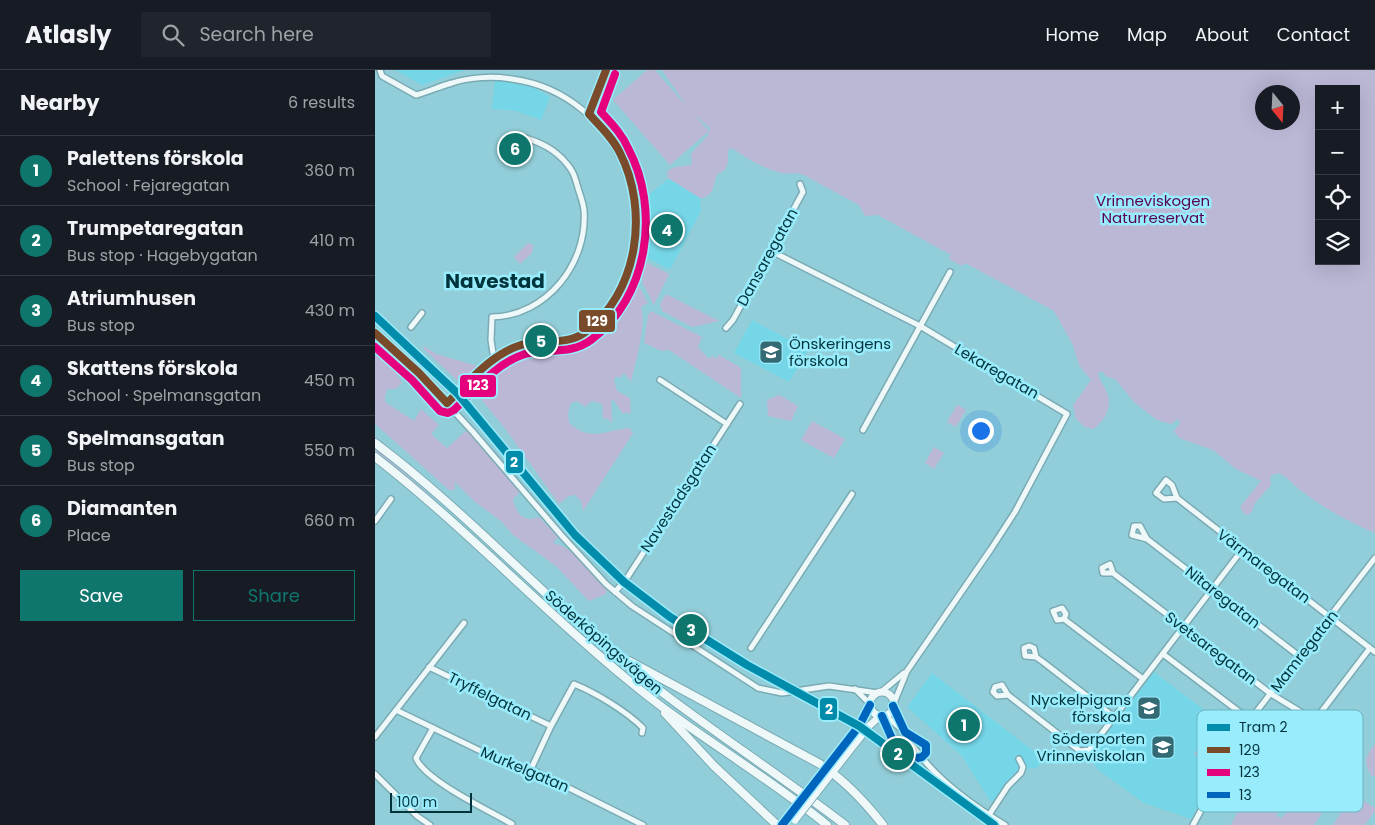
<!DOCTYPE html>
<meta charset="utf-8">
<style>
:root{--surface:#171b24;--page:#20242c;--text:#f1f3f6;--muted:#9ea1a6;--line:#363941;--accent:#0f766e}
body{margin:0;font-family:Poppins,sans-serif;background:var(--page);color:var(--text)}
.controls{position:absolute;right:15px;top:15px;display:grid;overflow:hidden;border-radius:0px;box-shadow:0 5px 20px #0002}
.controls button{width:45px;height:45px;display:grid;place-items:center;padding:0;border:0;border-bottom:1px solid var(--line);background:var(--surface);color:var(--text);font:25px sans-serif}
.compass{position:absolute;left:880px;top:15px;width:45px;height:45px;border-radius:50%;background:var(--surface);box-shadow:0 5px 20px #0002;rotate:162deg}
.scale{position:absolute;left:15px;bottom:12px;width:82px;box-sizing:border-box;padding-left:5px;border:2px solid #00343c;border-top:0;font-size:14px;line-height:18px;white-space:nowrap;color:#00343c;-webkit-text-stroke:4px #99ecfc;paint-order:stroke}
.you{position:absolute;left:605px;top:360px;width:18px;height:18px;margin:-12px;border:4px solid #fff;border-radius:50%;background:#1a73e8;box-shadow:0 0 0 8px #1a73e833}
.badge{display:grid;place-items:center;width:32px;height:32px;border-radius:50%;background:var(--accent);color:#fff;font-size:16px;font-weight:700}
.pin{position:absolute;translate:-50% -50%;border:2px solid #fff;box-shadow:0 1px 5px #0006}
.list{margin:0;padding:0;list-style:none}
h2{display:flex;justify-content:space-between;align-items:center;height:65px;margin:0;padding:0 20px;font-size:21px}
h2 small{font-size:16px;font-weight:400;color:var(--muted)}
.list li{display:grid;grid-template-columns:32px 1fr auto;gap:15px;align-items:center;box-sizing:border-box;height:70px;padding:0 20px;border-top:1px solid var(--line)}
.list b{display:block;font-size:19px;white-space:nowrap}
.list p{margin:0;font-size:16px;white-space:nowrap;color:var(--muted)}
.list em{font-size:16px;font-style:normal;color:var(--muted)}
.actions{display:flex;gap:10px;padding:15px 20px}
.actions a{flex:1;padding:11px 0;border:1px solid var(--accent);border-radius:0px;text-align:center;font-size:18px;color:var(--accent)}
.actions .main{background:var(--accent);color:#fff}
.icon{flex:none;width:28px;height:28px;fill:none;stroke:currentColor;stroke-width:2;stroke-linecap:round;stroke-linejoin:round}
.map{position:relative;flex:none;width:1000px;height:755px;overflow:hidden}
header{display:flex;align-items:center;gap:30px;box-sizing:border-box;height:70px;padding:0 25px;background:var(--surface);border-bottom:1px solid var(--line)}
header strong{font-size:24px}
nav{display:flex;gap:28px;margin-inline-start:auto;font-size:18px}
.search{width:350px;height:45px;background:var(--page);display:flex;align-items:center;gap:12px;box-sizing:border-box;padding:0 18px;border-radius:0px;color:var(--muted);font-size:19px}
main{display:flex}
aside{flex:1;background:var(--surface)}
.map>svg:first-child{display:block}
</style>
<header>
<strong>Atlasly</strong>
<div class="search"><svg class="icon" aria-label="search" viewBox="0 0 24 24"><circle cx="10" cy="10" r="6"/><path d="M15 15l6 6"/></svg>Search here</div>
<nav><a>Home</a><a>Map</a><a>About</a><a>Contact</a></nav>
</header>
<main>
<aside>
<h2>Nearby<small>6 results</small></h2>
<ul class="list">
<li><span class="badge">1</span><div><b>Palettens förskola</b><p>School · Fejaregatan</p></div><em>360 m</em></li>
<li><span class="badge">2</span><div><b>Trumpetaregatan</b><p>Bus stop · Hagebygatan</p></div><em>410 m</em></li>
<li><span class="badge">3</span><div><b>Atriumhusen</b><p>Bus stop</p></div><em>430 m</em></li>
<li><span class="badge">4</span><div><b>Skattens förskola</b><p>School · Spelmansgatan</p></div><em>450 m</em></li>
<li><span class="badge">5</span><div><b>Spelmansgatan</b><p>Bus stop</p></div><em>550 m</em></li>
<li><span class="badge">6</span><div><b>Diamanten</b><p>Place</p></div><em>660 m</em></li>
</ul>
<div class="actions"><a class="main">Save</a><a>Share</a></div>
</aside>
<div class="map">
<svg width="1000" height="755" viewBox="0 0 1000 755">
<rect width="100%" height="100%" fill="#92ced9"/>
<g fill="#75d6e7">
<path d="M 20,0 L 90,0 L 47,15 Z"/>
<path d="M 120,10 L 158,17 L 175,27 L 166,50 L 141,41 L 117,39 Z"/>
<path d="M 295,108 L 325,128 L 326,141 L 297,196 L 293,199 L 265,184 L 270,153 L 268,129 Z"/>
<path d="M 377,250 L 433,280 L 414,312 L 359,283 Z"/>
<path d="M 779,602 L 832,642 L 860,667 L 816,749 L 769,733 L 723,700 L 714,687 Z"/>
<path d="M 557,603 L 582,622 L 669,689 L 662,698 L 655,698 L 646,703 L 619,730 L 615,731 L 587,686 L 532,637 Z"/>
</g>
<g fill="#bbb8d6" fill-rule="evenodd">
<path d="M 272,0 L 280,0 L 312,37 L 287,0 L 1000,0 L 1000,463 C 974,452 950,439 928,422 C 919,416 914,408 904,403 L 895,406 L 896,415 L 880,433 L 876,443 L 870,445 L 865,437 L 886,411 L 861,399 L 838,380 L 804,368 L 799,361 L 805,353 L 803,349 L 796,354 L 782,350 L 759,332 L 741,310 L 731,306 L 727,301 L 723,304 C 725,312 730,316 732,323 C 738,338 729,351 718,359 L 710,357 L 701,349 L 698,335 L 716,310 L 704,295 L 698,275 L 679,241 L 590,193 L 587,196 L 574,189 L 576,185 L 503,145 L 490,146 L 484,135 L 429,105 C 420,101 415,105 406,103 C 389,99 371,88 357,78 L 353,80 L 353,93 L 349,101 L 342,104 C 338,115 339,127 325,128 L 293,108 L 292,102 C 299,94 308,98 317,94 L 316,84 L 333,65 L 335,58 L 318,43 L 334,61 L 295,95 L 238,30 ZM 944,19 L 981,19 L 981,191 L 944,191 ZM 888,22 L 918,22 L 918,52 L 888,52 Z"/>
<path d="M 153,173 L 158,175 L 157,183 L 145,194 L 139,187 Z"/>
<path d="M 266,190 L 294,204 L 279,235 L 268,214 Z"/>
<path d="M 255,213 L 265,218 L 273,233 L 266,237 C 272,254 260,294 256,312 L 249,303 L 245,308 L 241,306 L 239,310 L 242,321 L 255,328 L 256,343 L 247,343 L 239,330 L 236,331 L 237,353 L 232,348 L 228,349 L 227,334 L 217,331 L 210,337 L 202,331 L 196,333 L 193,343 L 194,353 C 216,372 228,361 254,358 L 258,363 L 208,441 L 206,431 L 200,425 L 194,426 L 184,434 L 129,357 L 109,333 L 99,315 C 118,298 137,279 163,274 C 172,272 181,275 190,276 C 203,277 215,267 225,260 L 219,262 L 247,227 L 249,225 L 255,228 L 256,224 L 250,221 Z"/>
<path d="M 291,224 L 344,251 L 317,257 L 287,241 L 285,234 Z"/>
<path d="M 276,241 L 327,267 L 323,277 L 334,289 L 338,286 L 341,289 L 344,285 L 366,298 L 366,328 L 294,280 L 287,281 L 269,273 L 273,245 Z"/>
<path d="M 49,276 L 61,284 L 106,297 L 87,315 L 48,278 Z"/>
<path d="M 11,284 L 18,285 L 36,300 L 32,303 L 25,302 L 23,307 L 27,313 L 21,319 L 13,319 L 10,325 L 10,332 L 39,351 L 46,339 L 64,355 L 56,364 L 72,378 L 92,360 L 145,422 L 138,429 C 141,444 149,453 164,447 L 183,467 L 178,473 C 200,477 217,505 232,521 L 231,524 L 214,531 L 181,496 L 138,465 L 127,452 L 99,431 L 80,412 L 80,420 L 74,420 L 0,354 L 0,287 Z"/>
<path d="M 404,325 L 423,336 L 416,351 L 393,346 L 392,330 Z"/>
<path d="M 582,335 L 591,340 L 581,357 L 572,352 Z"/>
<path d="M 437,351 L 470,369 L 459,388 L 426,370 Z"/>
<path d="M 559,377 L 569,383 L 559,399 L 550,393 Z"/>
<path d="M 0,378 L 62,431 L 0,383 Z"/>
<path d="M 842,655 L 859,668 L 840,700 L 819,684 Z"/>
<path d="M 1000,674 L 1000,706 L 997,706 C 988,693 990,686 1000,674 Z"/>
<path d="M 898,678 L 923,695 L 898,732 L 904,740 L 901,746 L 907,748 L 938,702 L 964,717 L 939,755 L 856,755 L 864,739 L 864,729 Z"/>
<path d="M 978,724 L 1000,738 L 1000,741 L 990,755 L 958,755 Z"/>
</g>
<g fill="none" stroke-linecap="round" stroke-linejoin="round">
<g stroke="#7aabb4" stroke-width="8">
<g id="minor">
<path d="M 5,0 L 7,6 L 41,25 C 53,22 65,16 77,13 C 95,7 118,6 137,9 C 247,24 301,160 228,245 C 192,286 173,259 135,279 C 111,291 92,315 72,333"/>
<path d="M 396,181 L 545,256 L 692,344 L 640,442 L 616,479 L 532,601 L 519,633"/>
<path d="M 36,257 L 47,243"/>
<path d="M 351,258 L 358,250 L 428,122 L 425,114"/>
<path d="M 0,263 L 44,303 L 98,362 L 187,466 L 231,514 L 257,536 L 383,618 L 407,623 L 454,616 L 503,623"/>
<path d="M 119,290 L 116,270 L 117,247 C 171,246 213,194 209,140 C 208,132 205,125 203,118 C 200,108 199,102 192,94 C 180,79 165,72 147,67"/>
<path d="M 285,310 L 352,354"/>
<path d="M 488,360 L 575,202"/>
<path d="M 802,428 L 789,429 L 781,423 L 791,410 L 797,415 L 802,428 L 1000,582"/>
<path d="M 0,451 L 16,429"/>
<path d="M 772,469 L 757,465 L 759,456 L 765,456 L 772,469 L 924,586"/>
<path d="M 738,503 L 728,503 L 727,498 L 735,494 L 738,503 L 896,624 L 962,664"/>
<path d="M 240,522 L 252,508 L 365,334"/>
<path d="M 689,549 L 691,544 L 687,538 L 678,541 L 682,550 L 689,549 L 768,609"/>
<path d="M 376,578 L 477,424"/>
<path d="M 788,584 L 875,650"/>
<path d="M 661,587 L 659,578 L 654,576 L 649,578 L 650,586 L 661,587 L 668,592 L 739,647"/>
<path d="M 54,597 L 176,656 L 199,614 C 221,623 251,641 268,658 L 267,663"/>
<path d="M 480,619 L 495,634"/>
<path d="M 506,622 L 529,603"/>
<path d="M 633,625 L 627,615 L 620,617 L 618,622 L 622,626 L 633,625 L 705,681 L 714,680 L 867,480"/>
<path d="M 518,636 C 535,690 584,727 630,755"/>
<path d="M 21,640 L 147,701 L 160,701 L 268,755"/>
<path d="M 510,645 L 527,660"/>
<path d="M 940,650 L 995,578"/>
<path d="M 58,658 L 41,688 C 49,710 115,741 137,754"/>
<path d="M 0,667 L 89,553"/>
<path d="M 156,699 L 176,656"/>
<path d="M 0,704 L 42,746 L 55,755"/>
<path d="M 614,745 L 633,716 L 646,703 L 648,697 L 644,689"/>
<path d="M 818,755 L 875,650 L 1000,488"/>
</g>
</g>
<g stroke="#7aabb4" stroke-width="9">
<g id="major">
<circle cx="507" cy="634" r="12"/>
<path d="M 439,714 L 487,651 L 495,635"/>
<path d="M 445,718 L 494,656 L 505,646"/>
<path d="M 407,755 L 414,746"/>
</g>
</g>
<g stroke="#7aabb4" stroke-width="10">
<g id="highway">
<path d="M 0,373 C 83,435 154,512 233,579 C 308,643 392,695 470,755"/>
<path d="M 0,387 C 89,456 166,539 253,610 C 316,663 388,703 452,755"/>
<path d="M 254,591 L 445,694 C 469,710 490,732 508,755"/>
<path d="M 290,643 L 339,696 L 402,755"/>
</g>
</g>
<use href="#minor" stroke="#eff8f9" stroke-width="5"/>
<use href="#major" stroke="#eff8f9" stroke-width="7"/>
<use href="#highway" stroke="#eff8f9" stroke-width="8"/>
<g stroke="#7aabb4" stroke-width="9" stroke-linecap="butt">
<g id="major-bridge">
<path d="M 414,746 L 439,714"/>
<path d="M 420,750 L 445,718"/>
</g>
</g>
<use href="#major-bridge" stroke="#eff8f9" stroke-width="7"/>
<g stroke="#99ecfc" stroke-width="11">
<path id="bus-1" d="M 0,263 L 44,303 L 72,333 C 94,312 116,284 146,275 C 167,268 191,276 209,263 C 264,223 274,140 245,83 C 238,68 225,56 214,44 L 231,0"/>
</g>
<g stroke="#99ecfc" stroke-width="11">
<path id="bus-2" d="M 0,277 L 37,310 L 65,341 L 73,343 L 79,340 C 100,320 121,293 150,284 C 172,278 196,285 216,270 C 273,228 286,140 253,78 C 247,64 236,53 226,42 L 240,4"/>
</g>
<g stroke="#99ecfc" stroke-width="11">
<g id="bus-3">
<path d="M 507,646 L 518,671 L 539,689 L 547,687 L 551,683 L 551,675 L 530,662 L 518,636"/>
<path d="M 407,755 L 484,656 L 495,635"/>
</g>
</g>
<use href="#bus-1" stroke="#7a4b2a" stroke-width="8"/>
<use href="#bus-2" stroke="#e5007d" stroke-width="8"/>
<use href="#bus-3" stroke="#0065bd" stroke-width="8"/>
<g stroke="#99ecfc" stroke-width="11">
<path id="tram-1" d="M 0,246 L 82,323 L 200,465 L 249,512 L 295,547 L 372,595 L 484,656 L 619,755"/>
</g>
<use href="#tram-1" stroke="#008caa" stroke-width="8"/>
</g>
<defs>
<g id="school-square" transform="scale(1.25)"><rect x="-9" y="-9" width="18" height="18" rx="4" fill="#336a73" stroke="#99ecfc"/><path d="M0-5L7-2L0 1L-7-2ZM-4 1L0 2.5L4 1V4Q0 6-4 4Z" fill="#fff"/></g>
</defs>
<g fill-rule="evenodd">
<use href="#school-square" x="396" y="282"/>
<use href="#school-square" x="774" y="638"/>
<use href="#school-square" x="788" y="677"/>
</g>
<g text-anchor="middle" dominant-baseline="central" stroke-width="5" stroke-linejoin="round" paint-order="stroke">
<g font-size="15" fill="#5a0054" stroke="#99ecfc">
<text x="778" y="130">Vrinneviskogen<tspan x="778" dy="17">Naturreservat</tspan></text>
</g>
<g font-size="15" fill="#00343c" stroke="#99ecfc">
<text transform="translate(392 187) rotate(-61)">Dansaregatan</text>
<text transform="translate(622 301) rotate(30)">Lekaregatan</text>
<text transform="translate(303 428) rotate(-57)">Navestadsgatan</text>
<text transform="translate(889 496) rotate(37)">Värmaregatan</text>
<text transform="translate(848 527) rotate(38)">Nitaregatan</text>
<text transform="translate(229 572) rotate(41)">Söderköpingsvägen</text>
<text transform="translate(836 578) rotate(37)">Svetsaregatan</text>
<text transform="translate(929 581) rotate(-52)">Mamregatan</text>
<text transform="translate(115 626) rotate(26)">Tryffelgatan</text>
<text transform="translate(150 699) rotate(23)">Murkelgatan</text>
</g>
<g font-size="15" fill="#00343c" stroke="#99ecfc" text-anchor="end">
<text x="414" y="273" text-anchor="start">Önskeringens<tspan x="414" dy="17">förskola</tspan></text>
<text x="756" y="629">Nyckelpigans<tspan x="756" dy="17">förskola</tspan></text>
<text x="770" y="668">Söderporten<tspan x="770" dy="17">Vrinneviskolan</tspan></text>
</g>
<g font-size="20" font-weight="bold" fill="#00343c" stroke="#99ecfc">
<text x="120" y="211">Navestad</text>
</g>
</g>
<rect x="822" y="640" width="166" height="102" rx="8" fill="#99ecfc" stroke="#6bb5c2" stroke-width="1"/>
<rect x="832" y="654" width="23" height="7" fill="#008caa"/>
<rect x="832" y="677" width="23" height="6" fill="#7a4b2a"/>
<rect x="832" y="699" width="23" height="7" fill="#e5007d"/>
<rect x="832" y="722" width="23" height="6" fill="#0065bd"/>
<g font-size="14" fill="#00343c">
<text x="864" y="662">Tram 2</text>
<text x="864" y="685">129</text>
<text x="864" y="707">123</text>
<text x="864" y="730">13</text>
</g>
<g stroke="#99ecfc" stroke-width="2">
<rect x="203" y="239" width="38" height="24" rx="5" fill="#7a4b2a"/>
<rect x="84" y="304" width="38" height="24" rx="5" fill="#e5007d"/>
<rect x="130" y="380" width="19" height="24" rx="5" fill="#008caa"/>
<rect x="444" y="627" width="19" height="24" rx="5" fill="#008caa"/>
</g>
<g font-size="14" text-anchor="middle" font-weight="bold" fill="#fff">
<text x="222" y="256">129</text>
<text x="103" y="320">123</text>
<text x="139" y="397">2</text>
<text x="454" y="644">2</text>
</g>
</svg>
<div class="controls">
<button>+</button>
<button>−</button>
<button><svg class="icon" aria-label="locate" viewBox="0 0 24 24"><circle cx="12" cy="12" r="6"/><path d="M12 2v4M12 18v4M2 12h4M18 12h4"/></svg></button>
<button><svg class="icon" aria-label="layers" viewBox="0 0 24 24"><path d="M12 4l9 5-9 5-9-5zM3 14l9 5 9-5"/></svg></button>
</div>
<svg class="compass" viewBox="-18 -18 36 36"><path d="M0-13l5 13h-10z" fill="#e53935"/><path d="M0 13l5-13h-10z" fill="#9ea1a6"/></svg>
<div class="scale">100 m</div>
<div class="you"></div>
<div class="pin badge" style="left:589px;top:655px">1</div>
<div class="pin badge" style="left:523px;top:684px">2</div>
<div class="pin badge" style="left:316px;top:560px">3</div>
<div class="pin badge" style="left:292px;top:160px">4</div>
<div class="pin badge" style="left:166px;top:271px">5</div>
<div class="pin badge" style="left:140px;top:79px">6</div>
</div>
</main>
